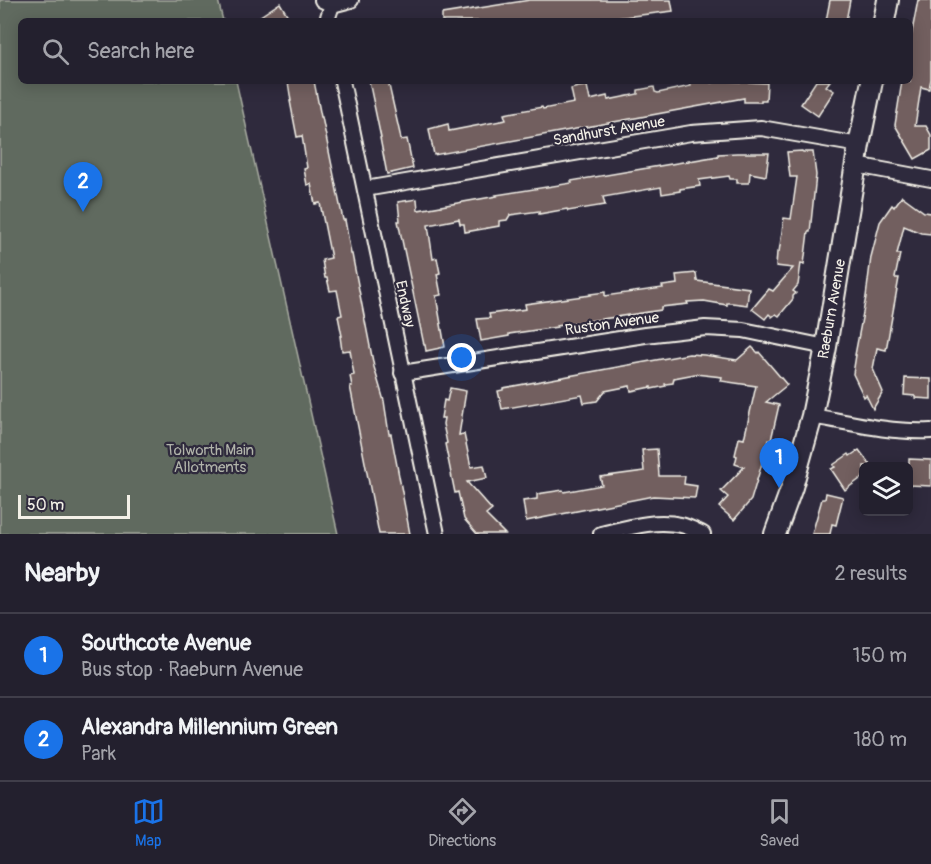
<!DOCTYPE html>
<meta charset="utf-8">
<style>
:root{--surface:#23202e;--page:#2f2d3a;--text:#f1f3f6;--muted:#a3a3aa;--line:#403e4a;--accent:#1a73e8}
body{margin:0;font-family:Pangolin,sans-serif;background:var(--page);color:var(--text)}
.controls{position:absolute;right:18px;bottom:18px;display:grid;overflow:hidden;border-radius:9px;box-shadow:0 3px 15px #0003}
.controls button{width:54px;height:54px;display:grid;place-items:center;padding:0;border:0;border-bottom:2px solid var(--line);background:var(--surface);color:var(--text);font:30px sans-serif}
.scale{position:absolute;left:18px;bottom:15px;width:112px;box-sizing:border-box;padding-left:6px;border:3px solid #f4f1e8;border-top:0;font-size:16px;line-height:21px;white-space:nowrap;color:#f4f1e8;-webkit-text-stroke:4px #2f2a3d;paint-order:stroke}
.you{position:absolute;left:462px;top:358px;width:21px;height:21px;margin:-15px;border:4px solid #fff;border-radius:50%;background:#1a73e8;box-shadow:0 0 0 9px #1a73e833}
.badge{display:grid;place-items:center;width:39px;height:39px;border-radius:50%;background:var(--accent);color:#fff;font-size:20px;font-weight:700}
.pin{position:absolute;translate:-50% -50px;filter:drop-shadow(0 2px 3px #0008)}
.pin::after{content:'';position:absolute;top:32px;width:21px;height:18px;background:inherit;clip-path:polygon(0 0,100% 0,50% 100%)}
.list{margin:0;padding:0;list-style:none}
h2{display:flex;justify-content:space-between;align-items:center;height:78px;margin:0;padding:0 24px;font-size:26px}
h2 small{font-size:20px;font-weight:400;color:var(--muted)}
.list li{display:grid;grid-template-columns:39px 1fr auto;gap:18px;align-items:center;box-sizing:border-box;height:84px;padding:0 24px;border-top:2px solid var(--line)}
.list b{display:block;font-size:22px;white-space:nowrap}
.list p{margin:0;font-size:20px;white-space:nowrap;color:var(--muted)}
.list em{font-size:20px;font-style:normal;color:var(--muted)}
.icon{flex:none;width:33px;height:33px;fill:none;stroke:currentColor;stroke-width:2;stroke-linecap:round;stroke-linejoin:round}
.map{position:relative;flex:none;width:931px;height:534px;overflow:hidden}
.search{position:absolute;background:var(--surface);box-shadow:0 3px 15px #0003;left:18px;right:18px;top:18px;height:66px;display:flex;align-items:center;gap:15px;box-sizing:border-box;padding:0 21px;border-radius:9px;color:var(--muted);font-size:22px}
.sheet{height:246px;background:var(--surface)}
nav{display:flex;justify-content:space-around;align-items:center;box-sizing:border-box;height:84px;border-top:2px solid var(--line);background:var(--surface);font-size:16px;color:var(--muted)}
nav a{display:grid;justify-items:center;gap:3px}
nav .on{color:var(--accent)}
.map>svg:first-child{display:block}
</style>
<div class="map">
<svg width="931" height="534" viewBox="0 0 931 534">
<rect width="100%" height="100%" fill="#2f2a3d"/>
<filter id="ink" filterUnits="userSpaceOnUse"><feTurbulence type="fractalNoise" baseFrequency=".0167" numOctaves="2"/><feDisplacementMap in="SourceGraphic" scale="12" xChannelSelector="R" yChannelSelector="G"/><feConvolveMatrix kernelMatrix="1 2 1 2 8 2 1 2 1" color-interpolation-filters="sRGB"/></filter>
<g filter="url(#ink)">
<path fill="#606a5e" stroke="#aaaea3" stroke-width="1.5" d="M 0,0 L 218,0 L 223,21 L 21,21 L 21,81 L 236,81 L 338,534 L 0,534 Z"/>
<g fill="#725e5f" stroke="#f4f1e8" stroke-width="1.5">
<path d="M 530,0 L 671,0 L 673,11 L 591,21 L 442,21 L 442,14 Z"/>
<path d="M 830,0 L 850,0 L 846,21 L 826,21 Z"/>
<path d="M 918,0 L 931,0 L 931,79 L 929,89 L 921,87 L 915,126 L 926,126 L 931,135 L 931,150 L 915,159 L 895,125 L 902,81 L 910,81 L 910,42 Z"/>
<path d="M 280,3 L 291,21 L 253,21 Z"/>
<path d="M 295,81 L 314,81 L 321,117 L 322,117 L 343,220 L 345,220 L 351,254 L 352,254 L 374,367 L 384,401 L 389,434 L 391,434 L 410,534 L 379,534 L 350,386 L 352,386 L 350,376 L 354,375 L 350,350 L 342,351 L 340,336 L 342,336 L 338,316 L 342,315 L 337,290 L 330,291 L 327,278 L 325,278 L 322,260 L 331,258 L 320,203 L 315,204 L 311,184 L 307,185 L 304,169 L 307,168 L 302,136 L 297,137 L 290,101 L 291,101 L 288,82 Z"/>
<path d="M 369,81 L 388,81 L 400,134 L 401,140 L 407,139 L 413,168 L 387,174 L 380,138 L 381,138 Z"/>
<path d="M 690,81 L 710,81 L 711,83 L 723,81 L 767,83 L 766,100 L 761,100 L 761,102 L 744,102 L 744,98 L 434,155 L 429,129 L 448,124 L 449,131 L 506,120 L 504,114 L 542,107 L 543,109 L 574,103 L 571,89 L 578,87 L 587,86 L 590,100 L 607,96 L 608,100 L 638,94 L 638,90 L 654,87 L 655,92 L 658,93 L 691,86 Z"/>
<path d="M 816,81 L 830,81 L 826,86 L 834,91 L 818,116 L 801,104 Z"/>
<path d="M 802,151 L 803,152 L 813,152 L 816,175 L 810,232 L 808,232 L 804,264 L 801,263 L 798,285 L 793,291 L 796,293 L 793,296 L 793,299 L 779,316 L 776,314 L 772,317 L 769,314 L 765,319 L 752,309 L 769,289 L 773,291 L 793,268 L 776,266 L 777,252 L 779,252 L 784,218 L 791,219 L 797,177 L 790,177 L 787,152 Z"/>
<path d="M 737,153 L 769,153 L 766,176 L 750,173 L 749,183 L 737,183 L 737,179 L 730,179 L 729,176 L 699,180 L 700,186 L 680,189 L 680,191 L 662,194 L 661,187 L 603,197 L 605,205 L 568,211 L 567,209 L 539,214 L 539,211 L 510,215 L 507,220 L 499,221 L 499,226 L 465,232 L 464,224 L 460,224 L 459,219 L 428,225 L 433,259 L 437,258 L 440,273 L 437,274 L 441,295 L 436,296 L 445,347 L 426,351 L 425,345 L 424,345 L 398,221 L 400,221 L 398,202 L 417,199 L 418,210 L 497,196 L 496,195 L 572,183 L 571,181 L 718,156 L 718,154 Z"/>
<path d="M 902,196 L 924,212 L 931,213 L 931,234 L 921,233 L 904,226 L 897,254 L 900,254 L 895,278 L 899,278 L 886,350 L 877,348 L 873,369 L 883,392 L 873,409 L 866,395 L 864,397 L 853,374 L 856,355 L 855,355 L 866,297 L 871,257 L 880,222 L 892,205 L 894,207 Z"/>
<path d="M 696,273 L 697,281 L 749,288 L 747,305 L 732,303 L 727,303 L 727,305 L 704,301 L 687,302 L 688,304 L 661,307 L 661,310 L 557,326 L 557,327 L 509,334 L 509,336 L 481,341 L 477,319 L 490,318 L 489,314 L 526,309 L 525,304 L 591,295 L 590,294 L 605,292 L 605,296 L 663,288 L 662,286 L 677,284 L 676,275 Z"/>
<path d="M 752,347 L 758,353 L 759,352 L 787,385 L 766,402 L 779,405 L 771,440 L 769,440 L 751,500 L 734,520 L 719,507 L 728,497 L 721,491 L 744,467 L 735,464 L 737,456 L 735,455 L 739,438 L 744,439 L 756,386 L 721,381 L 722,377 L 695,374 L 674,378 L 673,383 L 665,384 L 666,386 L 651,389 L 651,387 L 631,391 L 630,386 L 605,391 L 597,401 L 584,403 L 582,395 L 502,409 L 498,391 L 503,390 L 503,388 L 689,354 L 704,355 L 737,360 Z"/>
<path d="M 905,378 L 931,379 L 931,399 L 915,398 L 915,396 L 904,395 Z"/>
<path d="M 450,388 L 466,391 L 459,435 L 464,434 L 471,467 L 484,465 L 487,478 L 467,482 L 492,510 L 486,515 L 505,534 L 477,534 L 464,519 L 458,492 L 455,493 L 445,444 L 447,443 L 443,424 L 444,418 L 441,418 L 444,400 L 447,401 Z"/>
<path d="M 657,449 L 659,476 L 685,476 L 684,484 L 697,486 L 695,498 L 653,496 L 526,521 L 523,501 L 537,499 L 537,494 L 563,490 L 564,492 L 602,485 L 600,477 L 644,471 L 642,450 Z"/>
<path d="M 859,450 L 871,466 L 864,466 L 864,476 L 845,490 L 831,469 L 835,467 L 833,465 L 849,454 L 850,456 Z"/>
<path d="M 909,459 L 931,460 L 931,486 L 909,485 Z"/>
<path d="M 826,493 L 843,497 L 836,525 L 832,524 L 830,534 L 812,534 L 822,499 L 825,499 Z"/>
</g>
<g fill="none" stroke-linecap="round" stroke-linejoin="round">
<g stroke="#f4f1e8" stroke-width="18">
<g id="street">
<path d="M 322,0 L 332,5 L 351,0"/>
<path d="M 329,21 L 328,17 L 332,5"/>
<path d="M 342,81 L 437,534"/>
<path d="M 856,165 L 931,179"/>
<path d="M 365,189 L 691,133 L 761,128 L 859,145"/>
<path d="M 402,373 L 645,335 L 705,328 L 743,330 L 826,347"/>
<path d="M 812,416 C 851,423 891,433 931,431"/>
<path d="M 601,534 C 627,528 654,519 681,525 C 689,527 696,531 703,534"/>
</g>
</g>
<g stroke="#f4f1e8" stroke-width="24">
<g id="secondary">
<path d="M 884,21 L 888,0"/>
<path d="M 775,534 L 792,487 L 812,416 L 826,347 L 859,145 L 872,81"/>
</g>
</g>
<use href="#street" stroke="#2f2a3d" stroke-width="14"/>
<use href="#secondary" stroke="#2f2a3d" stroke-width="20"/>
</g>
</g>
<g text-anchor="middle" dominant-baseline="central" stroke-width="4.5" stroke-linejoin="round" paint-order="stroke">
<g font-size="15" fill="#f4f1e8" stroke="#2f2a3d">
<text transform="translate(609 131) rotate(-10)">Sandhurst Avenue</text>
<text transform="translate(405 304) rotate(78)">Endway</text>
<text transform="translate(832 309) rotate(-80)">Raeburn Avenue</text>
<text transform="translate(612 324) rotate(-8)">Ruston Avenue</text>
</g>
<g font-size="15" fill="#b1b4aa" stroke="#2f2a3d">
<text x="210" y="450">Tolworth Main<tspan x="210" dy="17">Allotments</tspan></text>
</g>
</g>
</svg>
<div class="controls">
<button><svg class="icon" aria-label="layers" viewBox="0 0 24 24"><path d="M12 4l9 5-9 5-9-5zM3 14l9 5 9-5"/></svg></button>
</div>
<div class="scale">50 m</div>
<div class="you"></div>
<div class="pin badge" style="left:779px;top:488px">1</div>
<div class="pin badge" style="left:83px;top:212px">2</div>
<div class="search"><svg class="icon" aria-label="search" viewBox="0 0 24 24"><circle cx="10" cy="10" r="6"/><path d="M15 15l6 6"/></svg>Search here</div>
</div>
<section class="sheet">
<h2>Nearby<small>2 results</small></h2>
<ul class="list">
<li><span class="badge">1</span><div><b>Southcote Avenue</b><p>Bus stop · Raeburn Avenue</p></div><em>150 m</em></li>
<li><span class="badge">2</span><div><b>Alexandra Millennium Green</b><p>Park</p></div><em>180 m</em></li>
</ul>
</section>
<nav>
<a class="on"><svg class="icon" aria-label="map" viewBox="0 0 24 24"><path d="M3 6l6-2 6 2 6-2v14l-6 2-6-2-6 2zM9 4v14M15 6v14"/></svg>Map</a>
<a><svg class="icon" aria-label="directions" viewBox="0 0 24 24"><path d="M12 3l9 9-9 9-9-9zM9 14v-3h6M13 9l2 2-2 2"/></svg>Directions</a>
<a><svg class="icon" aria-label="saved" viewBox="0 0 24 24"><path d="M7 4h10v16l-5-4-5 4z"/></svg>Saved</a>
</nav>
